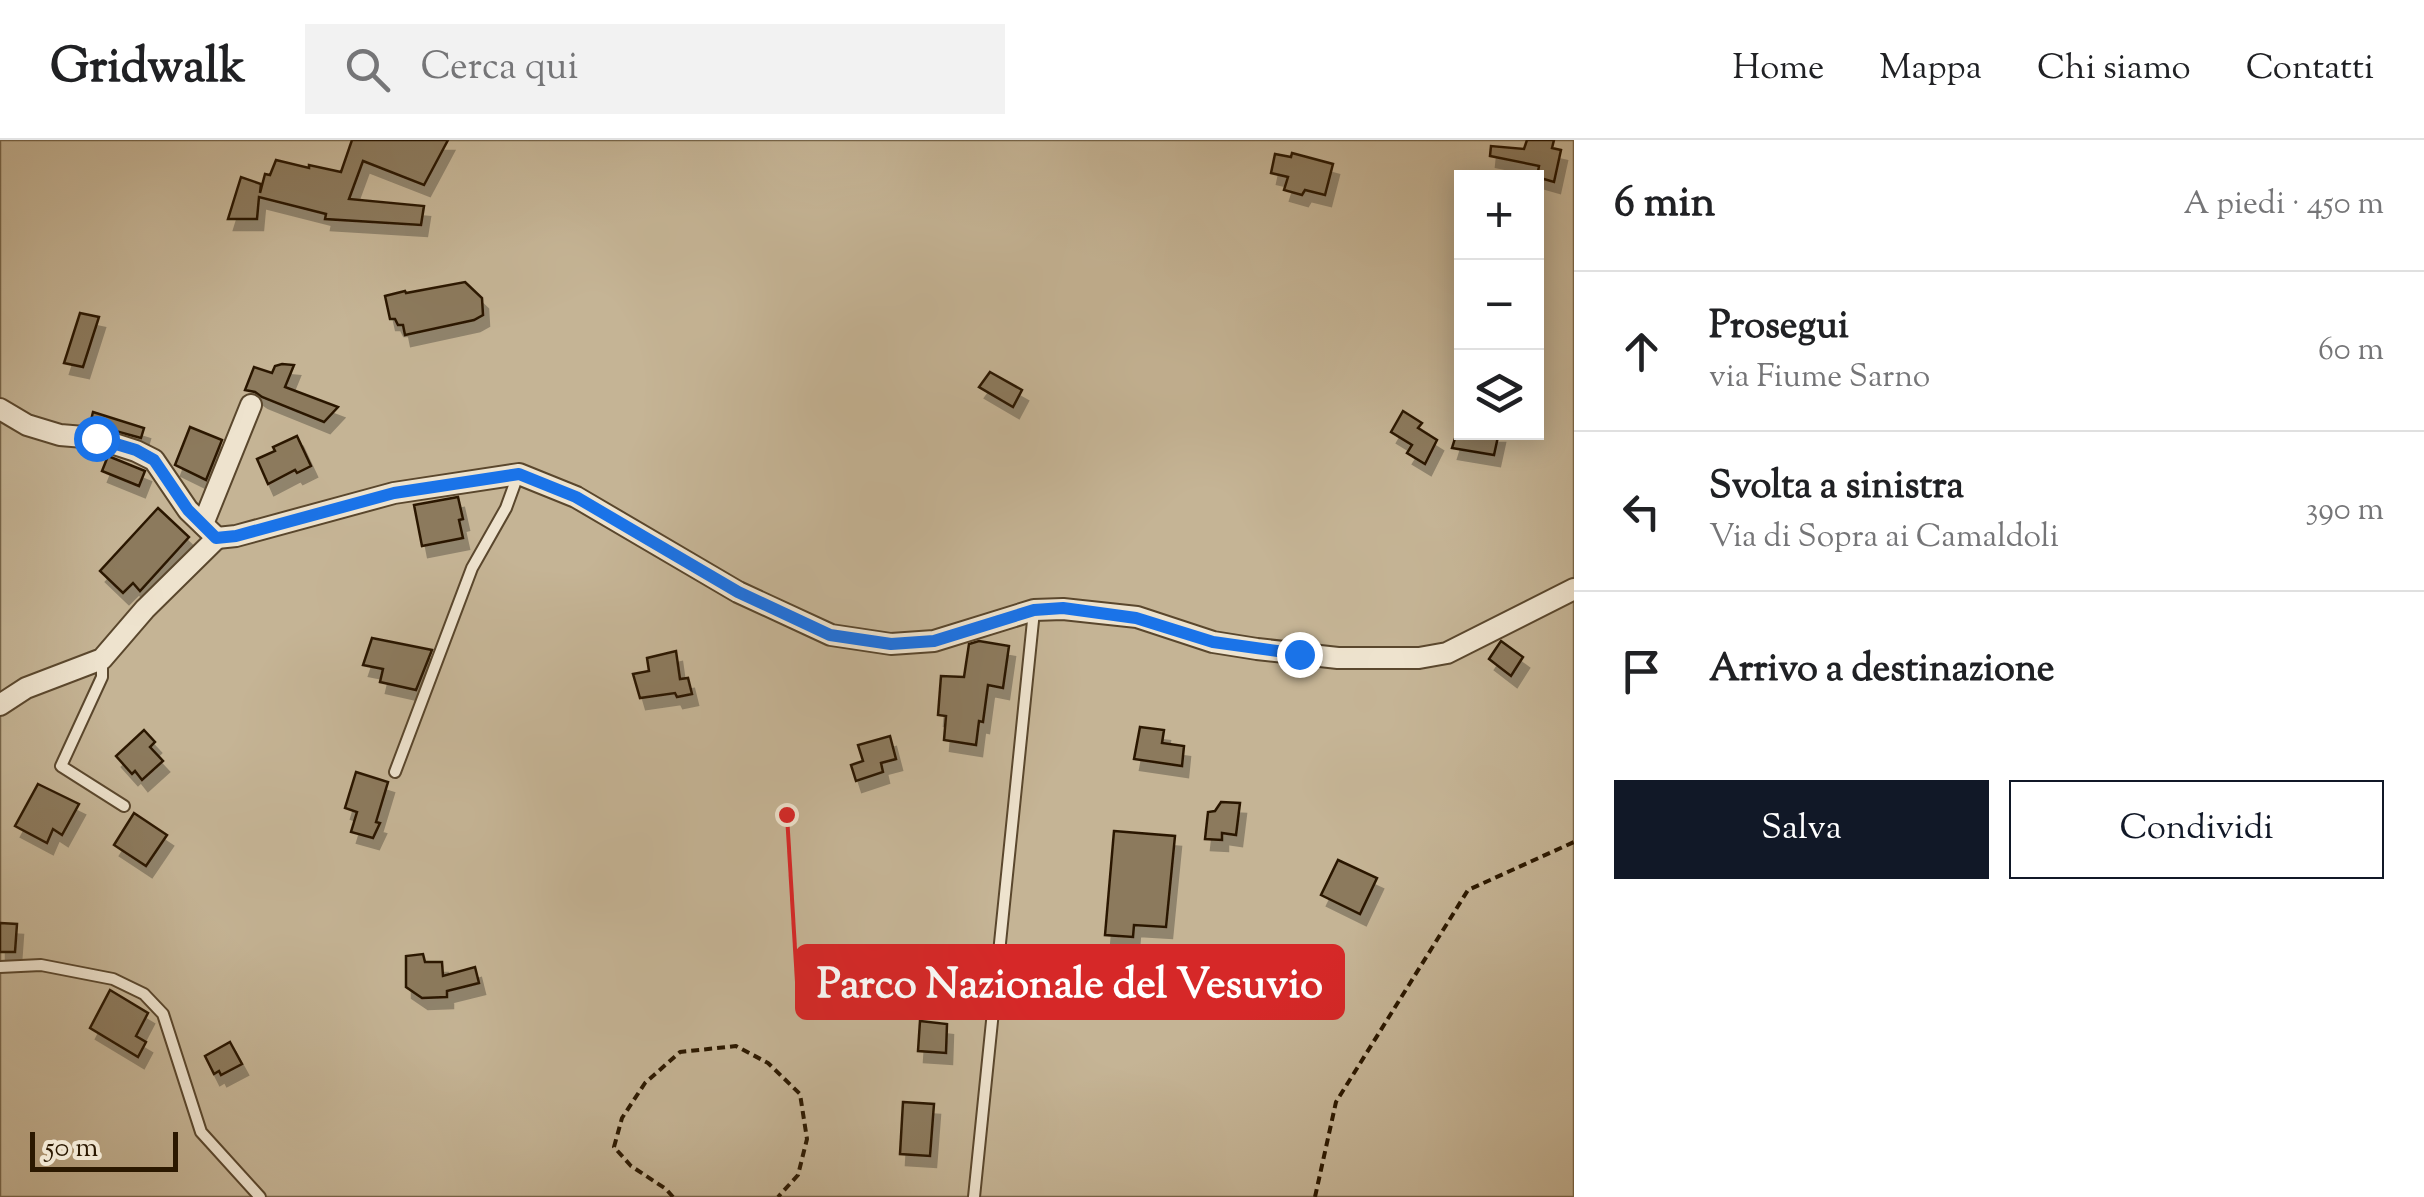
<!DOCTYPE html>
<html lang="it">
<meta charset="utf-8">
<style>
:root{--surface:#fff;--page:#f2f2f2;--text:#202124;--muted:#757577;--line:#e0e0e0;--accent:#111827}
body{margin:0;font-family:"Sorts Mill Goudy",serif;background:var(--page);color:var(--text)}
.controls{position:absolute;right:30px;top:30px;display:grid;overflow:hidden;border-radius:0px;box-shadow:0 5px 25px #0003}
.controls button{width:90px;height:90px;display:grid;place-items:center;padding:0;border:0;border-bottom:2px solid var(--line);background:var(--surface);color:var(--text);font:50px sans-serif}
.scale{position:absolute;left:30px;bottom:25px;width:148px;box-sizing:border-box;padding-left:10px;border:5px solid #2b1800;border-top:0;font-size:28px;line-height:35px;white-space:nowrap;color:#2b1800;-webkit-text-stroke:8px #eee3ce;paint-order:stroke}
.stop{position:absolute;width:30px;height:30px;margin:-22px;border:8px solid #1a73e8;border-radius:50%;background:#fff}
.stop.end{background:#1a73e8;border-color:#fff;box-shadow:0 2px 10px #0008}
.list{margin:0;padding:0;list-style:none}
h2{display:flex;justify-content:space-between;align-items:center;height:130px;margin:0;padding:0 40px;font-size:42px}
h2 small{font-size:32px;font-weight:400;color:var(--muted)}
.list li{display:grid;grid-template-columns:65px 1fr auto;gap:30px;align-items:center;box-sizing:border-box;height:160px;padding:0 40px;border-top:2px solid var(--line)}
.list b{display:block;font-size:38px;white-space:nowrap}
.list p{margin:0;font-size:32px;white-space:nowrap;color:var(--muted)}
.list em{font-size:32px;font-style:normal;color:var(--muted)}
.actions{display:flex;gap:20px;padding:30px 40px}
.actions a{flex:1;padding:22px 0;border:2px solid var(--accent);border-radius:0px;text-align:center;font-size:35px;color:var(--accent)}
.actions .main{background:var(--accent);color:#fff}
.icon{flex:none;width:55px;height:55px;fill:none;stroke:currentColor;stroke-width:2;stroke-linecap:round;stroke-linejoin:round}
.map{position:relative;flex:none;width:1574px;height:1057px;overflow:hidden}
header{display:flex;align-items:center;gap:60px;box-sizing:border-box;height:140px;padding:0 50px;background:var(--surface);border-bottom:2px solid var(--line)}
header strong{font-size:48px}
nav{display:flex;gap:55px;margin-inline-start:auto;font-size:35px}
.search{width:700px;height:90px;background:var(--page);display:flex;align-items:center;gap:25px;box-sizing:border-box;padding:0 35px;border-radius:0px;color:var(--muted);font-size:38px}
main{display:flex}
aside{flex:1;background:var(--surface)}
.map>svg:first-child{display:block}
</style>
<header>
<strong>Gridwalk</strong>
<div class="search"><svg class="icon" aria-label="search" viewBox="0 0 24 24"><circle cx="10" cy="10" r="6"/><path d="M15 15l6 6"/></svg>Cerca qui</div>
<nav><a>Home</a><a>Mappa</a><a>Chi siamo</a><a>Contatti</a></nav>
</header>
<main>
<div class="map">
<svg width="1574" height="1057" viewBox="0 0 1574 1057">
<defs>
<filter id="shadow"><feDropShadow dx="6" dy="11" stdDeviation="0" flood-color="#0004"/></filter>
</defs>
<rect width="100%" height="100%" fill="#e5d4b3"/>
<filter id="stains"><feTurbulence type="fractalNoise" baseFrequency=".002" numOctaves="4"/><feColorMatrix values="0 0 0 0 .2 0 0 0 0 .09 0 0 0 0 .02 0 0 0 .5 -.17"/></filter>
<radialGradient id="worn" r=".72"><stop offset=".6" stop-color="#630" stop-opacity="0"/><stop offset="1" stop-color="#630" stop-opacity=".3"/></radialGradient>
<path fill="#c5b495" stroke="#78664a" stroke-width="2.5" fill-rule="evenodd" d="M 0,0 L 1574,0 L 1574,1057 L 0,1057 ZM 1462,38 L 1536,38 L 1536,292 L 1462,292 Z"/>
<g fill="#8c7a5d" stroke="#2b1800" stroke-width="2.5" filter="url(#shadow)">
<path d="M 352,0 L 448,0 L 424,45 L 363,21 L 349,59 L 424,66 L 421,85 L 325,79 L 326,74 L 259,57 L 257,79 L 228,79 L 241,37 L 261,44 L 260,53 L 265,34 L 270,35 L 276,20 L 309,28 L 309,25 L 341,32 Z"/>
<path d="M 1527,0 L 1554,0 L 1552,8 L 1561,10 L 1554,42 L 1537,37 L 1539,26 L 1490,16 L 1491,6 L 1524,9 Z"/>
<path d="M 1292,13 L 1333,24 L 1325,55 L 1305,50 L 1302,55 L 1284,50 L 1288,37 L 1271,33 L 1275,14 L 1291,17 Z"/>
<path d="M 465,142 L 482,158 L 483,175 L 474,180 L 405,195 L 403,185 L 398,185 L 395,179 L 390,179 L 385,156 L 405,151 L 406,153 Z"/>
<path d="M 80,173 L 99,177 L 83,227 L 64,223 Z"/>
<path d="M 282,224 L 294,225 L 285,247 L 338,267 L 324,282 L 262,257 L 255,252 L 245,250 L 254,227 L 272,233 L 275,226 Z"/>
<path d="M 990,232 L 1022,250 L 1013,267 L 979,247 Z"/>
<path d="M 1403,271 L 1422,283 L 1418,288 L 1437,300 L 1425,324 L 1407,313 L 1412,305 L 1391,292 Z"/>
<path d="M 93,272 L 144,288 L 141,298 L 90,284 Z"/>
<path d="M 190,287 L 222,300 L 206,340 L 175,325 Z"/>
<path d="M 1457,292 L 1499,292 L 1494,315 L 1452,308 Z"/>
<path d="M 297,296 L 311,326 L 297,333 L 295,330 L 268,344 L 257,319 L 275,311 L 273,307 Z"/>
<path d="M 108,316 L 145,331 L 139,346 L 102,331 Z"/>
<path d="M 458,357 L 463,379 L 459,380 L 463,398 L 422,406 L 414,365 Z"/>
<path d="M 158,368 L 189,397 L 140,451 L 133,443 L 123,453 L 100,431 Z"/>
<path d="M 372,498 L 432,510 L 416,550 L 380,542 L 383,529 L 363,525 Z"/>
<path d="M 979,501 L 1009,506 L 1003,548 L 988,545 L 983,582 L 979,581 L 976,605 L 944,600 L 946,576 L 938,575 L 941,536 L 964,537 L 969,504 Z"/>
<path d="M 1501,501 L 1523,517 L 1511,536 L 1489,519 Z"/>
<path d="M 676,511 L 680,539 L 688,538 L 692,554 L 677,557 L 675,553 L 640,558 L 633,534 L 649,531 L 647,518 Z"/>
<path d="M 1140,587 L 1164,590 L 1162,603 L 1184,606 L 1182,626 L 1134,619 Z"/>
<path d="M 144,590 L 155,602 L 150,607 L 163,621 L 142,640 L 135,631 L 132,634 L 116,616 Z"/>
<path d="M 890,596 L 896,619 L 881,623 L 883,632 L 856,641 L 851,625 L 863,621 L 858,605 Z"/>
<path d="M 356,632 L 388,642 L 376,682 L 380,683 L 373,698 L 351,692 L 357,672 L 345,668 Z"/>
<path d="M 38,644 L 79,664 L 62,695 L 53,689 L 47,703 L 15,686 Z"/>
<path d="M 1221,662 L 1240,663 L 1236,695 L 1222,693 L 1222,700 L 1205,699 L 1208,672 L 1215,671 Z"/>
<path d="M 134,673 L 167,695 L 146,726 L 114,705 Z"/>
<path d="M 1114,691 L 1175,696 L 1166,787 L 1134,785 L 1133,797 L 1105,795 Z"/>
<path d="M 1338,720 L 1377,738 L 1360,774 L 1321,755 Z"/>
<path d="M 0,783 L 17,784 L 15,812 L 0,812 Z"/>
<path d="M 423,814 L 425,822 L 442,822 L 443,836 L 475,827 L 479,843 L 447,851 L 447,857 L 422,858 L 406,847 L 406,816 Z"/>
<path d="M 110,850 L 148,873 L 136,896 L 146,902 L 138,917 L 90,888 Z"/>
<path d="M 920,881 L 947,884 L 946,913 L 918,911 Z"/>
<path d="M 230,902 L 242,924 L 221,935 L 219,931 L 214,934 L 205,916 Z"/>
<path d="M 903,962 L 934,964 L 930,1016 L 900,1014 Z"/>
</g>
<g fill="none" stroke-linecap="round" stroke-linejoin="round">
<g stroke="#5a472d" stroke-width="14">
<g id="lane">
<path d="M 102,520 L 102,537 L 61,626 L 124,666"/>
<path d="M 395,632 L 472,428 L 506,368 L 518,335"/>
<path d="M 0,827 L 41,825 L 113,839 L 144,854 L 163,874 L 201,992 L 260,1057"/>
<path d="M 974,1057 L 1034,471"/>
</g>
</g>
<g stroke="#5a472d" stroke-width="24">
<g id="street">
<path d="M 0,269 L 27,285 L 60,295 L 96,298 L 136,311 L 154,320 L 188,370 L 217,398 L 236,396 L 394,353 L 519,334 L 576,357 L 738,452 L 831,495 L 891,504 L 934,501 L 1034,470 L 1063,469 L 1137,477 L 1213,502 L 1257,509 L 1338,518 L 1419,518 L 1447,513 L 1574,449"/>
<path d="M 203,384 L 251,265"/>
<path d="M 0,565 L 26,548 L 102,519 L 145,469 L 217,398"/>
</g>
</g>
<g stroke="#2b1800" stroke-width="4" stroke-dasharray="8 5" stroke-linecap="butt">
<path d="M 673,1057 L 666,1049 L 631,1026 L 614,1007 L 622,978 L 645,943 L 680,912 L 736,906 L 768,923 L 800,954 L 807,999 L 798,1035 L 778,1057"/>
<path d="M 1315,1057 L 1336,962 L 1468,750 L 1574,702"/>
</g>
<use href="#lane" stroke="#eee3ce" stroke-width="10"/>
<use href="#street" stroke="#eee3ce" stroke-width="20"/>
</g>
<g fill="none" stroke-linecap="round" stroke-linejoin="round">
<path stroke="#1a73e8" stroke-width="12" d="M 96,298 L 136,310 L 154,320 L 188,370 L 216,398 L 236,396 L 394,353 L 519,334 L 576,357 L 738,452 L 830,495 L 891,504 L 934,501 L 1034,470 L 1063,468 L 1136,478 L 1213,502 L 1299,514"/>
</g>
<path fill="none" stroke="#d62828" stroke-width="4" d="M787 675L797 842"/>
<circle fill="#d62828" stroke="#eee3ce" stroke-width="4" cx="787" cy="675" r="10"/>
<rect fill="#d62828" stroke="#d62828" stroke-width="4" x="797" y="806" width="546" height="72" rx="10"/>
<g font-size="42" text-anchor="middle" font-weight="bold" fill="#fff">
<text x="1070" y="857">Parco Nazionale del Vesuvio</text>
</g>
<rect width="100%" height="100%" filter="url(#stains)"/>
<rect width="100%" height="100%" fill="url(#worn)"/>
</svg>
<div class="controls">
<button>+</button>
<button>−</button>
<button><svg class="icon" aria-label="layers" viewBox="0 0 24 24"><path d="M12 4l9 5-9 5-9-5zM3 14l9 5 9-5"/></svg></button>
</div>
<div class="scale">50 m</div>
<div class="stop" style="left:96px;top:298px"></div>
<div class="stop end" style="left:1299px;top:514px"></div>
</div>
<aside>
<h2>6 min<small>A piedi · 450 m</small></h2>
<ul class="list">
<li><svg class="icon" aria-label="ahead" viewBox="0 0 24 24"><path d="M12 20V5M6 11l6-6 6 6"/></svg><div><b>Prosegui</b><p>via Fiume Sarno</p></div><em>60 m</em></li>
<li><svg class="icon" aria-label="left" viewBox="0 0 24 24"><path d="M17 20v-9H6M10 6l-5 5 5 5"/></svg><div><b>Svolta a sinistra</b><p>Via di Sopra ai Camaldoli</p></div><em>390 m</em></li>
<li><svg class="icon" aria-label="arrive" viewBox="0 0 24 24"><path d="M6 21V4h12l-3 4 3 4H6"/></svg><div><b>Arrivo a destinazione</b></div></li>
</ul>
<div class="actions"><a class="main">Salva</a><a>Condividi</a></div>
</aside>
</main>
